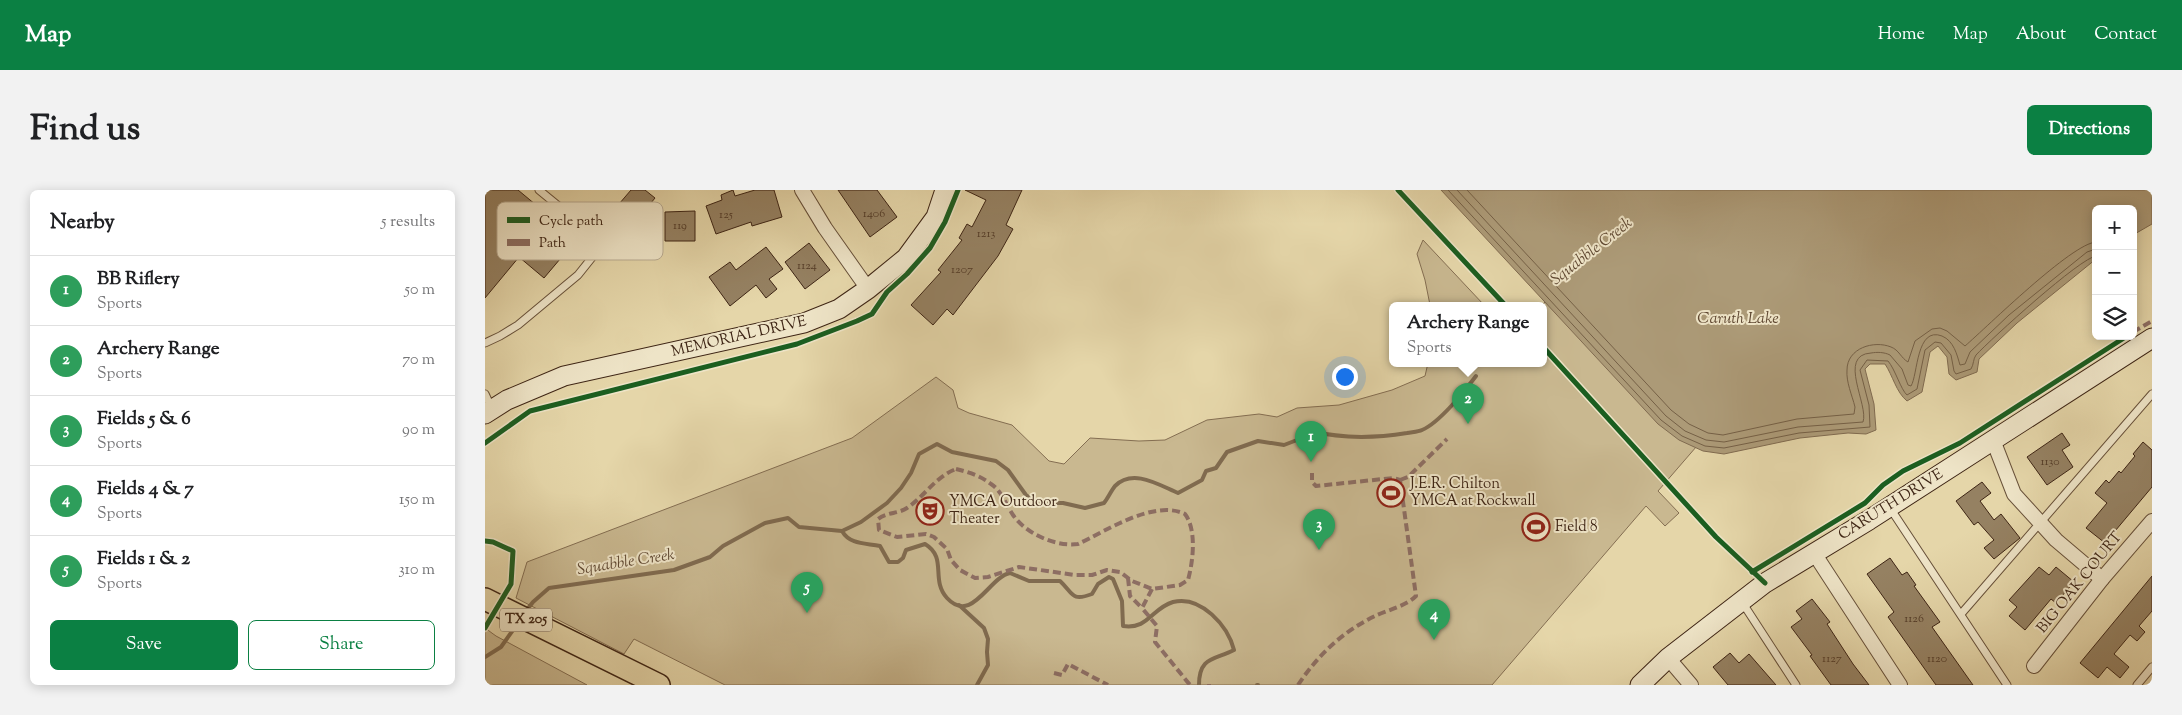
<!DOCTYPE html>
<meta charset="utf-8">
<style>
:root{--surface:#fff;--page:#f2f2f2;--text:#202124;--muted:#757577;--line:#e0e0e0;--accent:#0b8043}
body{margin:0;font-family:"Sorts Mill Goudy",serif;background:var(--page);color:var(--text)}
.controls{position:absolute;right:15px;top:15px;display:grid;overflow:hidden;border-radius:8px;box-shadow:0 2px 12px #0003}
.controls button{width:45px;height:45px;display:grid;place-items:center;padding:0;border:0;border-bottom:1px solid var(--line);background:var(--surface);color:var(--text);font:25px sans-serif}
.you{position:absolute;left:859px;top:186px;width:18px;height:18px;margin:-12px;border:4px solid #fff;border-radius:50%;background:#1a73e8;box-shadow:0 0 0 8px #1a73e833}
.badge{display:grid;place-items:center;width:32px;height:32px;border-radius:50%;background:var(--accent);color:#fff;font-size:16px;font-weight:700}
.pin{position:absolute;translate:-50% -41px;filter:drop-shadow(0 1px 2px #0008)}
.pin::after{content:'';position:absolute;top:26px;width:18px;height:15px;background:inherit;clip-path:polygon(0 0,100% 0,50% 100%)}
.popup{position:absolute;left:904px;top:112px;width:158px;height:65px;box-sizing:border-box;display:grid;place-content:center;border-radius:8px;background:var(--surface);filter:drop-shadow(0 1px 4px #0005);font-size:16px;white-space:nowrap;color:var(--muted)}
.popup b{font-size:19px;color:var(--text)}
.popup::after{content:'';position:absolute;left:50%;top:100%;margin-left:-10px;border:10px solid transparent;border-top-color:var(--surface)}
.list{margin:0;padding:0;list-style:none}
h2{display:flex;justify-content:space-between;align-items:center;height:65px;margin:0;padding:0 20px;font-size:21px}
h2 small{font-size:16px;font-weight:400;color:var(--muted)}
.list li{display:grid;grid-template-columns:32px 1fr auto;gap:15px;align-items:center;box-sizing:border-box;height:70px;padding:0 20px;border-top:1px solid var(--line)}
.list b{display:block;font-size:19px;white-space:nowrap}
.list p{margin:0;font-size:16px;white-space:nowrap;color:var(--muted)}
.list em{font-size:16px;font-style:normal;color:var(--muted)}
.actions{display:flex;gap:10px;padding:15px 20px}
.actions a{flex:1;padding:11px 0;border:1px solid var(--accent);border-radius:8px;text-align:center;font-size:18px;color:var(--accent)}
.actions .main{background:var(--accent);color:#fff}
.icon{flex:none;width:28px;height:28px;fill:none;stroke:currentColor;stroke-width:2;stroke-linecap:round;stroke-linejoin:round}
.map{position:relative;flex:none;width:1667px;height:495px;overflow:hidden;border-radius:8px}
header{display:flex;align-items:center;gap:30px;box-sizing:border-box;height:70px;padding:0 25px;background:var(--accent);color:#fff}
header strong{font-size:24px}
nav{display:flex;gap:28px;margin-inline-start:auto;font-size:18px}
.intro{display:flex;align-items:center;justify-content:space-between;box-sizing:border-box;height:120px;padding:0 30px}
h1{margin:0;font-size:35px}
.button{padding:12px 22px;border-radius:8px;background:var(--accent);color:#fff;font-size:18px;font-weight:700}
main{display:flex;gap:30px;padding:0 30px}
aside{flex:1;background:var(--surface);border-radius:8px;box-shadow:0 2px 12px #0003}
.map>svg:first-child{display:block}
</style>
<header>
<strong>Map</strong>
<nav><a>Home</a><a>Map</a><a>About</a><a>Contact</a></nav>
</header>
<div class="intro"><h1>Find us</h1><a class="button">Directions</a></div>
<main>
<aside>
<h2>Nearby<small>5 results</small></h2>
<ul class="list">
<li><span class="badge" style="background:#2e9e5b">1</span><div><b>BB Riflery</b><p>Sports</p></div><em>50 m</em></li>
<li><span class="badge" style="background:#2e9e5b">2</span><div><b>Archery Range</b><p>Sports</p></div><em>70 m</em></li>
<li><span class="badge" style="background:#2e9e5b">3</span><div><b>Fields 5 &amp; 6</b><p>Sports</p></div><em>90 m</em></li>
<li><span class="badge" style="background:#2e9e5b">4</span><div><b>Fields 4 &amp; 7</b><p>Sports</p></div><em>150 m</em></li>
<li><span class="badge" style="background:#2e9e5b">5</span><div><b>Fields 1 &amp; 2</b><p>Sports</p></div><em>310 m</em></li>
</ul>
<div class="actions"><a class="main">Save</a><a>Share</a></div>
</aside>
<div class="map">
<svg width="1667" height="495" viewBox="0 0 1667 495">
<rect width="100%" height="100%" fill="#e5d6a9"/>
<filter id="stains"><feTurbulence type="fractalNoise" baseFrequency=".004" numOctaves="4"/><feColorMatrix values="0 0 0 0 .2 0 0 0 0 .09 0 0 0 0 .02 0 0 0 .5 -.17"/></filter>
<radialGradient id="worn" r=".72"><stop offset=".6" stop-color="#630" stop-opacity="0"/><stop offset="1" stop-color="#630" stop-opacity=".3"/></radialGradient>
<g fill="#c9b890" stroke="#846e52">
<path d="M 938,50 L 999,115 L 945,115 L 940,90 L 932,64 Z"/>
<path d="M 1061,111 L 1218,249 L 1173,301 L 1194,323 L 1180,336 L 1161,316 L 1007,495 L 240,495 L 149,449 L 139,464 L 31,408 L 42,372 L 367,248 L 451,187 L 468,200 L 473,218 L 484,223 L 527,235 L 564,271 L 579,274 L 605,248 L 654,251 L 680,250 L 722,230 L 774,224 L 792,227 L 812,218 L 854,215 L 907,200 L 940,186 L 943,173 L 1058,173 L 1057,115 Z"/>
<path d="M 0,438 L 11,446 L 102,495 L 0,495 Z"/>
</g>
<path fill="#ac9a77" stroke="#806b50" d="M 956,0 L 1667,0 L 1667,34 L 1648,45 L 1648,19 L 1611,19 L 1611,69 L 1532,133 L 1494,169 L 1492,182 L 1471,190 L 1464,184 L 1462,167 L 1453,156 L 1445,162 L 1437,202 L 1422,211 C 1411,202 1408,186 1400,174 L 1385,174 L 1380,179 L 1389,214 L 1391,240 L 1381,244 L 1363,243 L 1315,248 L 1239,264 L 1218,261 L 1194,250 L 1173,234 Z"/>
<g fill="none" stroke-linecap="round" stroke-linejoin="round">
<g stroke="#756046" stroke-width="1">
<path d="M 963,0 L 1176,230 L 1197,246 L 1220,256 L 1239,258 L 1314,243 L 1385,237 L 1384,215 L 1375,180 L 1382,170 L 1403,171 C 1410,179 1416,200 1422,205 L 1432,199 L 1440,160 L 1450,152 L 1456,153 L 1466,165 L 1469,181 L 1471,184 L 1486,179 C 1489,174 1488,169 1491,165 C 1506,149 1596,67 1611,66"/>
<path d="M 972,0 L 1181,226 L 1200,241 L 1221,250 L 1239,252 L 1313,237 L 1378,232 C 1384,215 1352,165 1386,163 C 1392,162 1399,162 1405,165 L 1417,179 L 1423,195 L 1426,196 C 1433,185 1431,136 1457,146 C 1469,151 1472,165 1475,175 L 1480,174 L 1485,162 L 1524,125 L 1602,62 L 1611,59"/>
<path d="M 982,0 L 1186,220 L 1204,234 L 1223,243 L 1238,245 L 1312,229 L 1369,224 L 1370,217 C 1367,205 1361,192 1362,180 C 1362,158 1389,150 1406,157 C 1414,160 1416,168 1423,172 L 1430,151 L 1447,139 L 1455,138 L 1462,141 L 1480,156 C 1502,137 1587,53 1611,52"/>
</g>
<g stroke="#806b50" stroke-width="4">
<path d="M 357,341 C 365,355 381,353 395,356 L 404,372 L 413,372 L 418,368 L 421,360 L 440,354 C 463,368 445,389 462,408 C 487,435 504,387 525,383 L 544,391 L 575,391 C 588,403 586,412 607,404 L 613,394 L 624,387 L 628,389 L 637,411 L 638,436 C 663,440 667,418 688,412 C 716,405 743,436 749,460 C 730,470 714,466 714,495"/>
<path d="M 474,415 L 499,438 L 503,449 L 502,462 L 503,475 L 492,495"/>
<path d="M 41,421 L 48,412 L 64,398 L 189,380 L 225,367 L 238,356 L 280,333 L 303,328 L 314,337 L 357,341 L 376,332 L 402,313 L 416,298 L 426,283 L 434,264 L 452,254 L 467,262 L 511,271 L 523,280 L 541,305 L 552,313 L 578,313 L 600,318 L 619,313 C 623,308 626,301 630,296 C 648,278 674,295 693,303 L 717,290 L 721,281 L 731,278 L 742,262 L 773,251 L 799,255 L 812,250 L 827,241 C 858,249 891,248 922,243 C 927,242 933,242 937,240 C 954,233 980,201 991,186"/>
<path d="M 0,467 L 16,457 L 33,433"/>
<path d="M 772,495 L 773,495"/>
</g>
</g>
<g fill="#958162" stroke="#3e2515">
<path d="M 0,0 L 33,0 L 92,49 L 59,88 L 34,67 L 0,108 Z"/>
<path d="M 146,0 L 160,0 L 170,8 L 152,30 L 134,14 Z"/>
<path d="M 248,0 L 250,6 L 270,0 L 289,0 L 297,27 L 267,36 L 266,32 L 231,44 L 221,16 L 237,10 L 236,5 Z"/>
<path d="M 353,0 L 392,0 L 412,27 L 385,47 Z"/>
<path d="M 480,0 L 537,0 L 521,35 L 528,39 L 513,66 L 468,125 L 462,119 L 448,135 L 426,115 L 456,82 L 453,80 L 477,50 L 474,48 L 482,34 L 487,37 L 501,10 Z"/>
<path d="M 210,21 L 210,51 L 180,51 L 180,22 Z"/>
<path d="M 324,53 L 345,80 L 320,99 L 300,72 Z"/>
<path d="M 281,57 L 298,79 L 284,89 L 292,99 L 281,108 L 271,95 L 245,116 L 224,87 L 245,72 L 251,80 Z"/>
<path d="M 1577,243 L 1585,255 L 1577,260 L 1588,277 L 1562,295 L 1542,267 Z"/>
<path d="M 1658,252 L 1667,260 L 1667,297 L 1620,353 L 1601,338 L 1622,313 L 1610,303 L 1621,290 L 1624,293 L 1634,281 L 1636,283 L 1650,266 L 1648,264 Z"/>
<path d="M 1497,292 L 1506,303 L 1495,311 L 1509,330 L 1516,324 L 1535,348 L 1509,369 L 1499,358 L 1509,350 L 1493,332 L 1489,335 L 1471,311 Z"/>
<path d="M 1405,368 L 1417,385 L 1422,382 L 1431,395 L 1429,396 L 1455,432 L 1447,437 L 1488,495 L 1451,495 L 1403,427 L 1409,422 L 1382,384 Z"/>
<path d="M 1554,377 L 1564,385 L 1571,377 L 1589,392 L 1571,413 L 1566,409 L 1540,440 L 1524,426 L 1532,417 L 1524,410 Z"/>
<path d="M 1667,386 L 1667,421 L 1654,436 L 1660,442 L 1652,451 L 1645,445 L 1629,464 L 1644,477 L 1635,488 L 1622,477 L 1613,488 L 1595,473 Z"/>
<path d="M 1327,409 L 1345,432 L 1342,434 L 1368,474 L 1384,495 L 1346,495 L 1325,466 L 1327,465 L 1306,437 L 1317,429 L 1311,421 Z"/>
<path d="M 1245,463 L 1254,473 L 1264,464 L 1291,495 L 1243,495 L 1228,477 Z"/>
</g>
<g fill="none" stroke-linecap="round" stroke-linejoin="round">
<g stroke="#68513a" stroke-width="9">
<g id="lane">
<path d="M 0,153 L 15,146 L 33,135 L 93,85 L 109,65 L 110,51 L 104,41 L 54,0"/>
<path d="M 0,204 L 6,217"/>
<path d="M 1405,318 L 1522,495"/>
<path d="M 1257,412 L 1311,495"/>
<path d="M 1476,424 L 1667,204"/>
<path d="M 1652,495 L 1667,477"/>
</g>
</g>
<g stroke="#68513a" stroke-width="16">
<g id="street">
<path d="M 317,0 L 340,38 L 383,99"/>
<path d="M 1508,250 L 1529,304 L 1571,350 L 1617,389"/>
<path d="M 1329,363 L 1415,495"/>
<path d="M 1183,468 L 1206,495"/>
<path d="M 1549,476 L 1617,389 L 1667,331"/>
</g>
</g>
<g stroke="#3e2515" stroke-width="21">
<g id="secondary">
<path d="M 0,224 L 22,210 L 79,186 L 319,133 L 354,119 L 383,99 L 421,68 L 451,27 L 460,0"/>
<path d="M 1155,495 L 1183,468 L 1280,393 L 1384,330 L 1667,148"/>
</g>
</g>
<g stroke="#3e2515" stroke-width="24">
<path id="primary" d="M 0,409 L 174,495"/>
</g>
<use href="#lane" stroke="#eee4c7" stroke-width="7"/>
<use href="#street" stroke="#eee4c7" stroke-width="14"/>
<use href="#secondary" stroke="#eee4c7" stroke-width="19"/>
<use href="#primary" stroke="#e5d6a9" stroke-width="21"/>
<g stroke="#8d6e63" stroke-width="4" stroke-dasharray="8 4" stroke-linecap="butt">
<path d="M 1648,142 L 1667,131"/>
<path d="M 471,279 C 483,282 496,286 506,294 C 517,301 521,315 528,325 C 541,344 571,357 593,354 C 621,341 669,309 700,324 C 712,340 708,372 703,390 L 695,395 L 667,399 L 647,391 L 635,382 L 622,380 L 607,385 L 590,385 L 534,377 L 503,387 L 490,388 L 475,380 L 466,370 L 462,359 L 449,347 L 441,344 L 412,347 L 394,340 L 393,329 C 402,322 413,324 422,318 C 440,306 450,287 471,279 Z"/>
<path d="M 915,290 L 923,287 L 962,249"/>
<path d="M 643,388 L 645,406 L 657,418"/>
<path d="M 667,399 L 657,418 L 672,436 L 670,452 L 705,495"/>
<path d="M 569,483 L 577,485 L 583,474 L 623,495"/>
<path d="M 724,495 L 724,494"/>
<path d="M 813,495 C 833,465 857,442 890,426 C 903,420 921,416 931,406 L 915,290 L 908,288 L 831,296 L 827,292 L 827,283"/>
</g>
<g stroke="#eee4c7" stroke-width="8">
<g id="cycleway">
<path d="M 913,0 L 1020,115"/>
<path d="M 1058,157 L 1231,347 L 1280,393"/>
<path d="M 0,253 L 45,221 L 312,154 L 372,131 L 387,124 L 402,102 L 422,84 L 445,58 L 460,32 L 473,0"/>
<path d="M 0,351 L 8,352 L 28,361 L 26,394 L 0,438"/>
<path d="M 1267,382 L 1380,313 L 1398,295 L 1418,281 L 1475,253 L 1642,146"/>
</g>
</g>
<use href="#cycleway" stroke="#1b5e20" stroke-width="5"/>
</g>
<defs>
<g id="stadium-ring" transform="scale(1.4375)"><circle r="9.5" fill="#eee4c7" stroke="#8f2418" stroke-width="1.5"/><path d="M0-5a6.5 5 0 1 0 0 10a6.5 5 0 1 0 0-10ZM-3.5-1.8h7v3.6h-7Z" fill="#8f2418"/></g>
<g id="theatre-ring" transform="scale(1.4375)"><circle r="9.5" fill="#eee4c7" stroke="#8f2418" stroke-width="1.5"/><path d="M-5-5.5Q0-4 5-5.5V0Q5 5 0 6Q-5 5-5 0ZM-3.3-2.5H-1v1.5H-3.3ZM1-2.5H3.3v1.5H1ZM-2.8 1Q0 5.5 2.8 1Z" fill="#8f2418"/></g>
</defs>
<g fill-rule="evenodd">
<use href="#stadium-ring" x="906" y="303"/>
<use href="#theatre-ring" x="445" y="321"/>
<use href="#stadium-ring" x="1051" y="337"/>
</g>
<g text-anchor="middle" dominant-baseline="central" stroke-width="4" stroke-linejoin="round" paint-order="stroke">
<g font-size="12" fill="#543c28">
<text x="389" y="24">1406</text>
<text x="241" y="25">125</text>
<text x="195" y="36">119</text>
<text x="501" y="44">1213</text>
<text x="322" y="76">1124</text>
<text x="477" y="80">1207</text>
<text x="1565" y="272">1130</text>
<text x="1429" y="429">1126</text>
<text x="1347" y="469">1127</text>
<text x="1452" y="469">1120</text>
</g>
<rect fill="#eee4c7" stroke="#735e4a" stroke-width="1" x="15" y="418.5" width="52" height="23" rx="4"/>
<g font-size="14" font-weight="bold" fill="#3e2515">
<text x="41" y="430">TX 205</text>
</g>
<g font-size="15" fill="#3e2515" stroke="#eee4c7">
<text transform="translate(254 147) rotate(-13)">MEMORIAL DRIVE</text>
<text transform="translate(1406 315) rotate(-32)">CARUTH DRIVE</text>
<text transform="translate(1595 393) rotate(-51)">BIG OAK COURT</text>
</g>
<g font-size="15" fill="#3e2515" stroke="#eee4c7" text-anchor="start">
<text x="925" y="294">J.E.R. Chilton<tspan x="925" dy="17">YMCA at Rockwall</tspan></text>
<text x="464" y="312">YMCA Outdoor<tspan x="464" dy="17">Theater</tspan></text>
<text x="1070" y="337">Field 8</text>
</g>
<g font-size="16" font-style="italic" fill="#5f4832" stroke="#eee4c7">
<text transform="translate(1107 62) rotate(-38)">Squabble Creek</text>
<text x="1253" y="129">Caruth Lake</text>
<text transform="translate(141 373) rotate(-9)">Squabble Creek</text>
</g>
</g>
<rect x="12" y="12" width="166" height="58" rx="8" fill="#eee4c7" stroke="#b9ab92" stroke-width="1"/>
<rect x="22" y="27" width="23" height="6" fill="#1b5e20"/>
<rect x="22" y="49" width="23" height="7" fill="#8d6e63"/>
<g font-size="14" fill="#3e2515">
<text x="54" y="35">Cycle path</text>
<text x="54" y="57">Path</text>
</g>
<rect width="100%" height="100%" filter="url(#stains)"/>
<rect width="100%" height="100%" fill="url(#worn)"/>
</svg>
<div class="controls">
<button>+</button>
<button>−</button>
<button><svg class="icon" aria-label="layers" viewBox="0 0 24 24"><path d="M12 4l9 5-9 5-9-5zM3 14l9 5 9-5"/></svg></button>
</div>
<div class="you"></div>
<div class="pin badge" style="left:826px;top:272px;background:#2e9e5b">1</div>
<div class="pin badge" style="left:983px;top:234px;background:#2e9e5b">2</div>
<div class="popup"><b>Archery Range</b>Sports</div>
<div class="pin badge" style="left:834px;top:360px;background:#2e9e5b">3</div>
<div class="pin badge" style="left:949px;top:450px;background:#2e9e5b">4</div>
<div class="pin badge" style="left:322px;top:423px;background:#2e9e5b">5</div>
</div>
</main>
